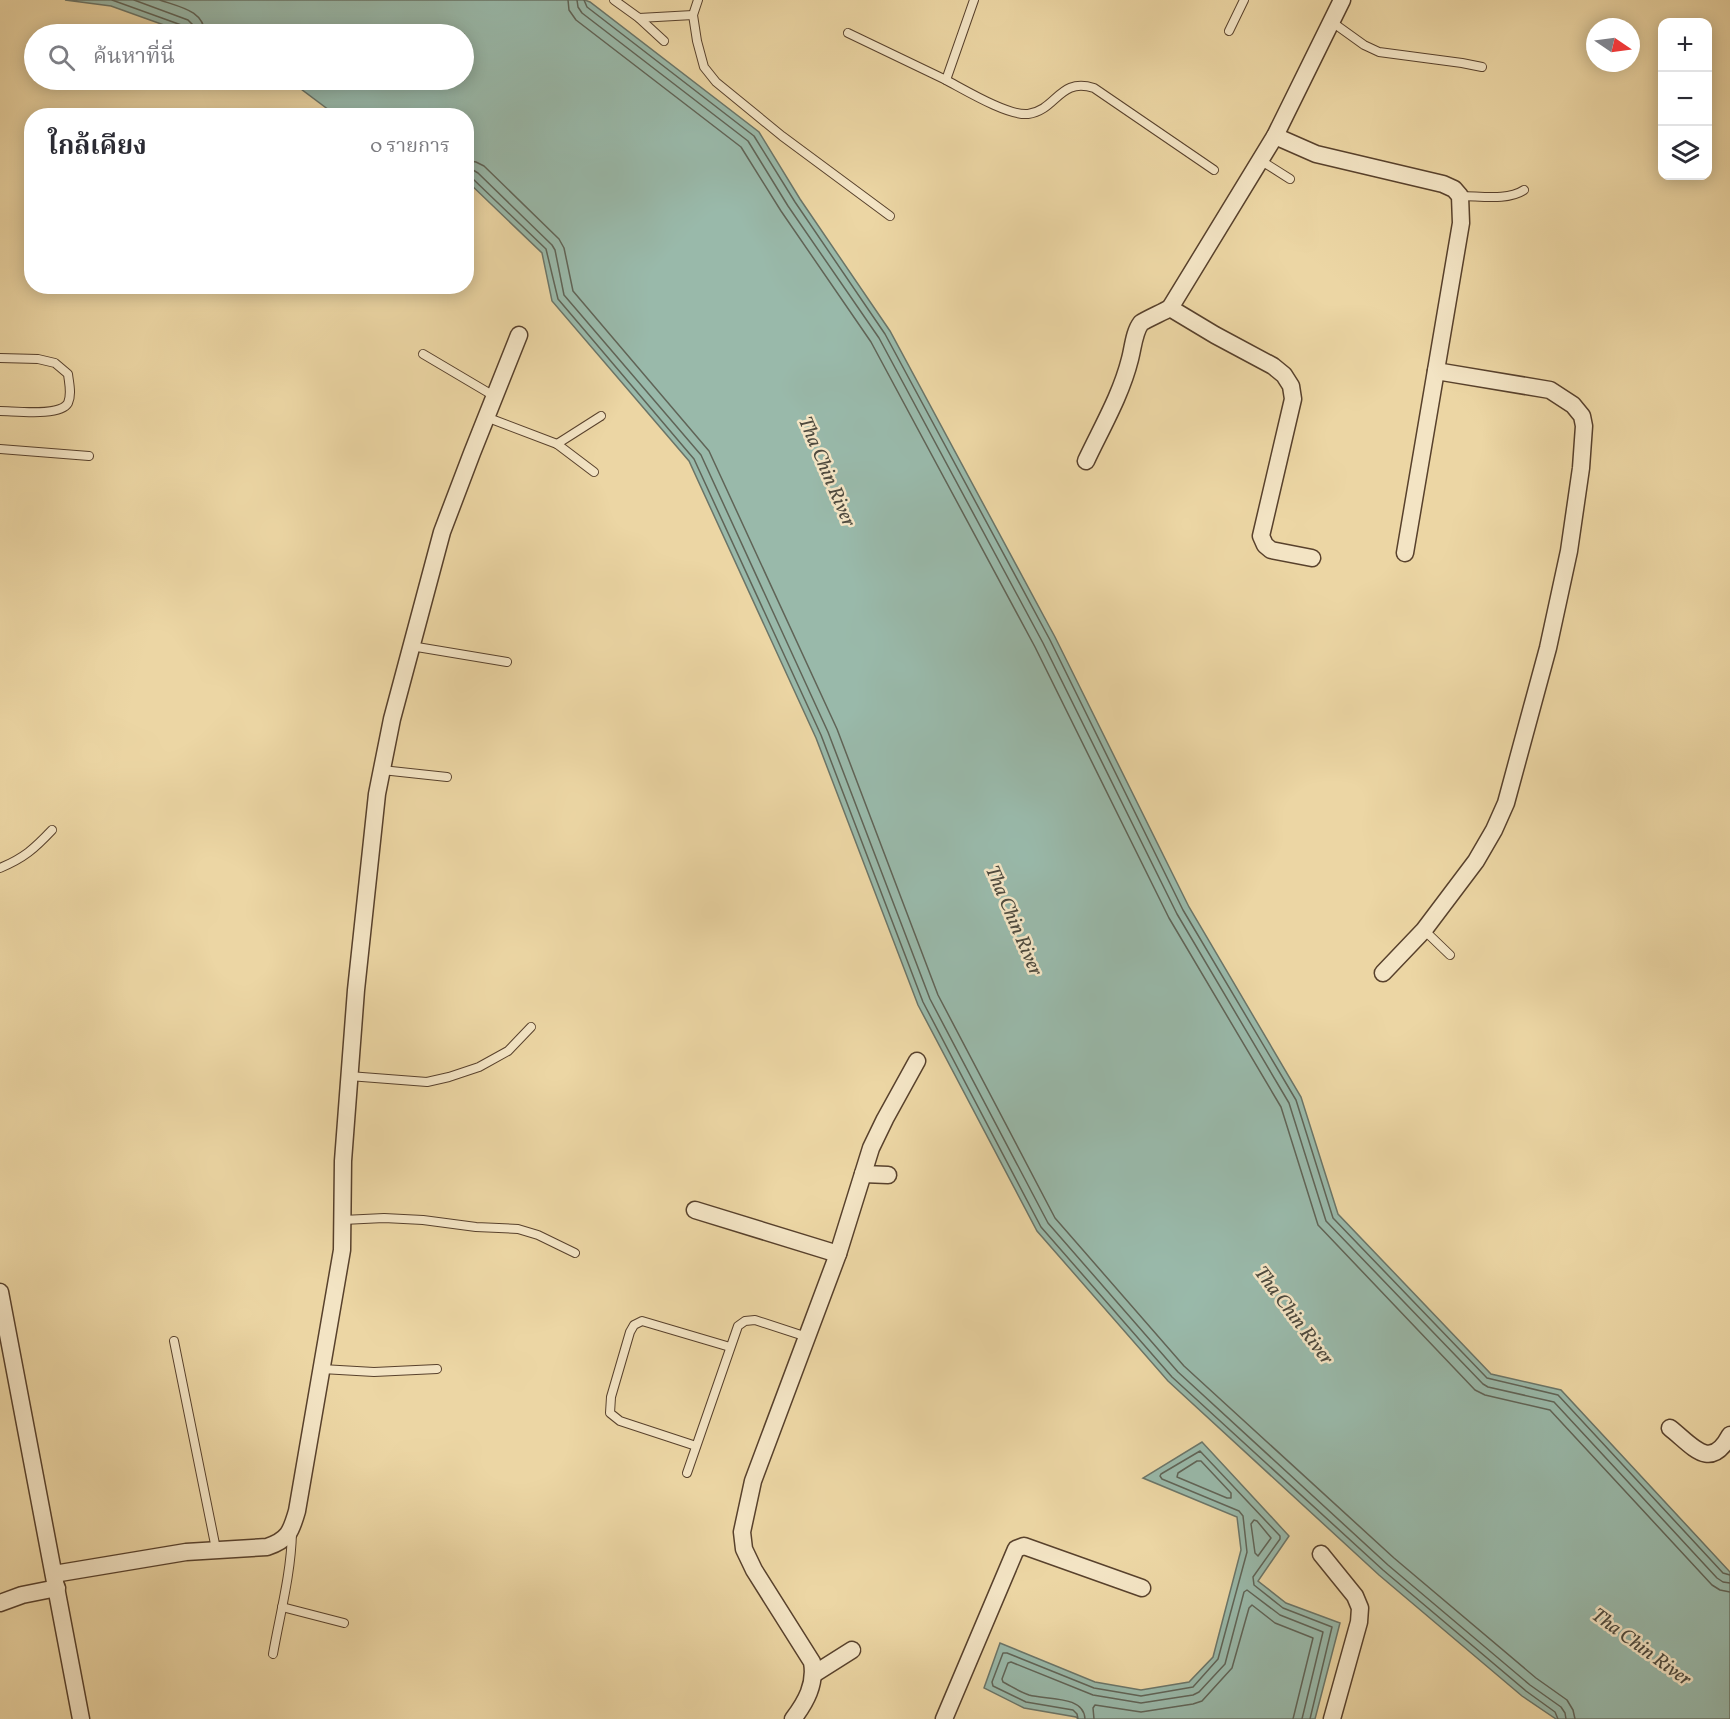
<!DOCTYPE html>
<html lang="th">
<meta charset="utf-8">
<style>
:root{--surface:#fff;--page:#f7f7f7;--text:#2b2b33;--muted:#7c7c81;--line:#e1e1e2}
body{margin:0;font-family:Vollkorn,"Noto Serif Thai",serif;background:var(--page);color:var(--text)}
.controls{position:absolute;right:18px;top:18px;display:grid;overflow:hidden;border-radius:12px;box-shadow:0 3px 15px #0003}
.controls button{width:54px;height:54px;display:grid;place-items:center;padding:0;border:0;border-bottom:2px solid var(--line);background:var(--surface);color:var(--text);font:30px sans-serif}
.compass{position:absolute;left:1586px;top:18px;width:54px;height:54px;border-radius:50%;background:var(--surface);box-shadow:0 3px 15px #0003;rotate:103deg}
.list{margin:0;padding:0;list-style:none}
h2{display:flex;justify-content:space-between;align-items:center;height:78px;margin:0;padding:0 24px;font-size:26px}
h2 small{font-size:20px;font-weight:400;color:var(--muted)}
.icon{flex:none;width:33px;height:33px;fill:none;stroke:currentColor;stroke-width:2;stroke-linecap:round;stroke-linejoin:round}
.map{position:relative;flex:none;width:1730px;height:1719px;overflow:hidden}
.search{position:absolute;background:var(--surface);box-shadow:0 3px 15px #0003;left:24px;top:24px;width:450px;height:66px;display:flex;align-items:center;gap:15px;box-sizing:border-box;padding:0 21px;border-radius:33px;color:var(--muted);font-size:22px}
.panel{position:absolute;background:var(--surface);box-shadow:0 3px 15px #0003;left:24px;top:108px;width:450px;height:186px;border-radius:24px}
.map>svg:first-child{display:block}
</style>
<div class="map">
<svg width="1730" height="1719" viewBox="0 0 1730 1719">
<rect width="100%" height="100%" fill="#ecd6a4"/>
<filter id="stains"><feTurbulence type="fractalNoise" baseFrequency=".00333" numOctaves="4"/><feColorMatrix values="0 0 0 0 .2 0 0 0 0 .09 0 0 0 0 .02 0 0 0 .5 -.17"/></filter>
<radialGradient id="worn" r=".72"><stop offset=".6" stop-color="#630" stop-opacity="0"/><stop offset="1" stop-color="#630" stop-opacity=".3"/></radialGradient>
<g fill="#99b9aa" stroke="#6b7568" stroke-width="1.5">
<path d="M 65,0 L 585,0 L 590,2 L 759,132 L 800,199 L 890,331 L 1055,637 L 1189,907 L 1301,1097 L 1338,1214 L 1491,1374 L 1561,1390 L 1730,1572 L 1730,1719 L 1556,1719 L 1522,1696 L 1379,1575 L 1168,1381 L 1037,1231 L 918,1005 L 816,738 L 689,461 L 552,301 L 542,253 L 467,181 L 466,116 L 367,116 L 333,113 L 289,80 L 464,80 L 464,34 L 189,34 L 111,6 Z"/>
<path d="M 1202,1442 L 1289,1536 L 1258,1581 L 1286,1603 L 1340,1623 L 1315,1719 L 1078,1719 L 1076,1717 L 1024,1708 L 984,1688 L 1000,1643 L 1095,1682 L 1141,1690 L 1189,1682 L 1213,1657 L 1241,1550 L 1237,1517 L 1143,1478 Z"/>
</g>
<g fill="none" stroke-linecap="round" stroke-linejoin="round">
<g stroke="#606457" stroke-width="1.5">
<path d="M 112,0 L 184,26 L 187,30 L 188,34"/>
<path d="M 134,0 L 188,20 L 194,26 L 196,34"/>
<path d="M 160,0 C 179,7 204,10 205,34"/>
<path d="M 568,0 L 569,10 L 576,20 L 741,147 L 781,211 L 871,342 L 1035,647 L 1169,918 L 1281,1107 L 1318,1225 L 1475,1390 L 1485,1395 L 1550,1410 L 1712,1585 L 1720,1590 L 1730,1592"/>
<path d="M 577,0 L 578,7 L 582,13 L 748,141 L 788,206 L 879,338 L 1043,643 L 1177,914 L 1289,1103 L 1326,1221 L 1483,1384 L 1488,1387 L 1554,1402 L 1717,1578 L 1723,1582 L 1730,1583"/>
<path d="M 584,0 L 587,7 L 754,136 L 795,202 L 885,334 L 1050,640 L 1183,910 L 1296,1100 L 1333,1218 L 1487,1378 L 1558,1395 L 1723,1573 L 1730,1575"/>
<path d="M 466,160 L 476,162 L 484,166 L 559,239 L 564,248 L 573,291 L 709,451 L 837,729 L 938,995 L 1055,1218 L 1184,1366 L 1394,1558 L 1536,1678 L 1567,1700 L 1573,1710 L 1575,1719"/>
<path d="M 466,169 L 473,170 L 478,173 L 552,245 L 555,250 L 564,295 L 701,455 L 828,732 L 930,999 L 1048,1223 L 1178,1372 L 1388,1565 L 1530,1685 L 1561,1707 L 1565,1713 L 1566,1719"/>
<path d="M 466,177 L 473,179 L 546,249 L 558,299 L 694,459 L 821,735 L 923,1002 L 1041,1227 L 1172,1377 L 1383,1570 L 1526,1691 L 1555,1712 L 1558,1719"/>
<path d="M 1197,1461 L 1201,1461 L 1231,1493 L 1231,1498 L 1227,1498 L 1177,1477 L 1178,1473 Z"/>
<path d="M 1254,1520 L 1257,1521 L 1271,1538 L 1258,1556 L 1255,1553 L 1251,1524 Z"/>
<path d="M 1078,1719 L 1077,1714 L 1073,1710 L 1026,1702 L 993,1686 L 992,1682 L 1003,1653 L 1007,1653 L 1094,1688 L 1141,1696 L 1193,1687 L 1218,1659 L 1247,1552 L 1243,1516 L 1239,1511 L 1162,1479 L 1160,1476 L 1161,1474 L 1200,1451 L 1280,1536 L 1280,1539 L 1253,1577 L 1254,1585 L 1283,1608 L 1332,1627 L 1310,1719"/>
<path d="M 1085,1719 C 1084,1695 1046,1700 1029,1695 C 1020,1692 1011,1686 1003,1682 L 1002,1679 L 1008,1663 L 1011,1662 L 1093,1695 L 1141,1703 L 1193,1695 L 1199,1692 L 1225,1664 L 1244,1592 L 1247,1590 L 1280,1615 L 1323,1632 L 1302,1719"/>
<path d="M 1094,1719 L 1093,1708 L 1095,1705 L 1141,1712 L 1193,1704 L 1202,1701 L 1232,1668 L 1249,1608 L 1252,1605 L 1275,1623 L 1313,1638 L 1293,1719"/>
</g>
<g stroke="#58412c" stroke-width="10">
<g id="service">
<path d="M 614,0 L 639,18 L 693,15"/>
<path d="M 698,0 L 693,15 L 697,41 L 704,67 L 716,82 L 782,136 L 890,216"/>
<path d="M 639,18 L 664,41"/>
<path d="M 1332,22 L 1364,45 L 1379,52 L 1462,63 L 1482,67"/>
<path d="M 1229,31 L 1244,0"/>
<path d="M 848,33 L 946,80 L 974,0"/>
<path d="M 946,80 C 965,90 1008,116 1028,114 C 1057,110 1059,77 1094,88 L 1214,170"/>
<path d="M 1260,160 L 1290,179"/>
<path d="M 1460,196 C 1481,196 1507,201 1524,190"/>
<path d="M 423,354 L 494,396"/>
<path d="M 0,358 L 38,359 L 55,363 L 68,374 C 69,383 72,394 68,403 C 60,417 15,411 0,411"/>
<path d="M 486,417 L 557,444 L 594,472"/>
<path d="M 557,444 L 601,416"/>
<path d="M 0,449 L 89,456"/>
<path d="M 411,646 L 507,662"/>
<path d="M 382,770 L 447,777"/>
<path d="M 0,868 C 24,858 34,849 52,830"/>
<path d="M 1424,930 L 1450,955"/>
<path d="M 349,1076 L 427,1082 L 449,1077 L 479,1067 L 508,1051 L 531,1027"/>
<path d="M 343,1220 L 384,1218 L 423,1220 L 476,1227 L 518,1229 L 538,1235 L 575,1253"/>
<path d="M 174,1341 L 216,1549"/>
<path d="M 322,1369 L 374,1372 L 437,1369"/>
<path d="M 696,1446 L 620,1421 L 610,1413 L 611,1397 L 630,1332 L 634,1325 L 642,1321 L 730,1347"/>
<path d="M 687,1473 L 738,1326 L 745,1321 L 755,1320 L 807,1337"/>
<path d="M 282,1607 L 344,1623"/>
<path d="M 273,1654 C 280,1614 291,1574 292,1533"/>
</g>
</g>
<g stroke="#58412c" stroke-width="19">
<g id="minor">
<path d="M 1275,136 L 1316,154 L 1443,184 L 1454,189 L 1460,196 L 1461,223 L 1405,553"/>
<path d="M 1086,461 C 1102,427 1121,395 1130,359 C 1133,348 1134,332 1141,323 C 1145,320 1163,312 1170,308"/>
<path d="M 1312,558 L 1271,550 L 1265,545 L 1261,536 L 1293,399 L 1291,386 L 1284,375 L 1273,366 L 1215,335 L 1170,308 L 1275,136 L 1342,0"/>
<path d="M 1383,973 L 1424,930 L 1476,861 L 1494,830 L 1506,803 L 1548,648 L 1569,551 L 1581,468 L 1584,426 L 1582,416 L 1573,405 L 1550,390 L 1436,371"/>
<path d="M 863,1174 L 888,1175"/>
<path d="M 695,1210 L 838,1254"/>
<path d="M 0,1292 L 81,1719"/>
<path d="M 1670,1428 C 1693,1446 1710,1472 1730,1435"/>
<path d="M 1321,1554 L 1355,1596 L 1360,1608 L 1359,1622 L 1332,1719"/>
<path d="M 54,1574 L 186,1552 L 267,1547 C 288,1540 291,1532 297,1511 L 342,1250 L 343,1161 L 356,990 L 377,794 L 392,719 L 442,532 L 472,453 L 519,335"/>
<path d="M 0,1603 L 22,1595 L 57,1588"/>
<path d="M 814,1674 L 852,1650"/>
<path d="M 793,1719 C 806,1702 816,1684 812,1662 L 754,1570 L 744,1549 L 742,1532 L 753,1481 L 838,1254 L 871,1148 L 885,1119 L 917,1061"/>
<path d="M 944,1719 L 1016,1549 L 1024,1546 L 1142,1588"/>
</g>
</g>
<use href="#service" stroke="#f3e4c4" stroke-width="8"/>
<use href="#minor" stroke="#f3e4c4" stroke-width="16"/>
</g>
<g text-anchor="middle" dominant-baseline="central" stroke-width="5" stroke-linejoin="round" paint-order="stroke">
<g font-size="20" font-style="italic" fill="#4e4a3e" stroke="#f3e4c4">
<text transform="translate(826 472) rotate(67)">Tha Chin River</text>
<text transform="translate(1013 921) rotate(67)">Tha Chin River</text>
<text transform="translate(1293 1316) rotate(53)">Tha Chin River</text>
<text transform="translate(1641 1648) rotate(36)">Tha Chin River</text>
</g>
</g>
<rect width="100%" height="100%" filter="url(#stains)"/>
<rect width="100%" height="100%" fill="url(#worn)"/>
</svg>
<div class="controls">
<button>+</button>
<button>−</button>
<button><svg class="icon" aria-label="layers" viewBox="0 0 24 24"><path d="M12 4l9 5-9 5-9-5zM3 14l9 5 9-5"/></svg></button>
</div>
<svg class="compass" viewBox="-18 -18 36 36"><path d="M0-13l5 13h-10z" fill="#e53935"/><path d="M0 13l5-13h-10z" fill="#7c7c81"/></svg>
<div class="search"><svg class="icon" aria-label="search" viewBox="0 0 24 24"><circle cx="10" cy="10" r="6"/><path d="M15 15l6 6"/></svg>ค้นหาที่นี่</div>
<section class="panel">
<h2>ใกล้เคียง<small>0 รายการ</small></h2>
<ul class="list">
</ul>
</section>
</div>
